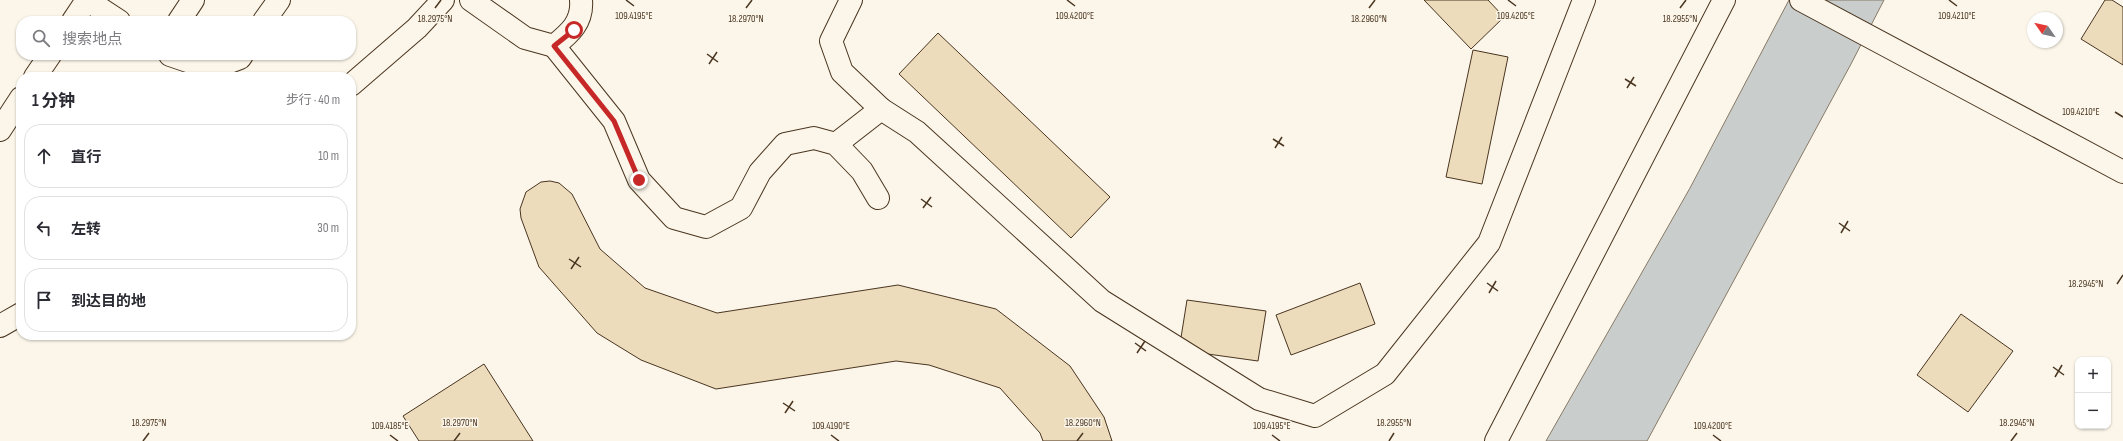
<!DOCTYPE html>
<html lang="zh">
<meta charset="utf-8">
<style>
:root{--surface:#fff;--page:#f7f7f7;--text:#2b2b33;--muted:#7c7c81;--line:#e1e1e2}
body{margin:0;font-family:"Sofia Sans Condensed","Noto Sans SC",sans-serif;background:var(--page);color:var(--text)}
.controls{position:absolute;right:12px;bottom:12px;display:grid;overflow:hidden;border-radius:8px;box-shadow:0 1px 3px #0004}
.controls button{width:36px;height:36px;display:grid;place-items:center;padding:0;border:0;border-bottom:1px solid var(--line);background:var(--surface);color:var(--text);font:20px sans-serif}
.compass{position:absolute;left:2027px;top:12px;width:36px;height:36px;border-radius:50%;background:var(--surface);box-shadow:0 1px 3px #0004;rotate:304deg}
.stop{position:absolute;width:12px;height:12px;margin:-9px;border:3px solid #c62828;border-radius:50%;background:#fff}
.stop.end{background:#c62828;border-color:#fff;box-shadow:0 1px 4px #0008}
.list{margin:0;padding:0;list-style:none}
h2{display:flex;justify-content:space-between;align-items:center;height:52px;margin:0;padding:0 16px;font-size:17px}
h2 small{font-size:13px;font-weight:400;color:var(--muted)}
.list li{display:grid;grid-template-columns:26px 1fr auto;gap:12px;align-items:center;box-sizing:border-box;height:64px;margin:0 8px 8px;padding:0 8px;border:1px solid var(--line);border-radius:16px}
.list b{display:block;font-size:15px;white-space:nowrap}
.list em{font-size:13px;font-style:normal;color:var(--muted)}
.icon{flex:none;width:22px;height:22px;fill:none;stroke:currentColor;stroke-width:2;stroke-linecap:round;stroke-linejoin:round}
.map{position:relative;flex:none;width:2123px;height:441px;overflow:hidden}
.search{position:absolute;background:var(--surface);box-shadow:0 1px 3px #0004;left:16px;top:16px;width:340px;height:44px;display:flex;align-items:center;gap:10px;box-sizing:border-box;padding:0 14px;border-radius:16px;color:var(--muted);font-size:15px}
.panel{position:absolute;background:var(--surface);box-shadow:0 1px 3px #0004;left:16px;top:72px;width:340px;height:268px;border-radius:16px}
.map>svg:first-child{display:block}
</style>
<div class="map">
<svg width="2123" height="441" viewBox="0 0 2123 441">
<rect width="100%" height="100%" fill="#fbf6e9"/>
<path fill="#c9cecd" stroke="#887966" d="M 1789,0 L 1884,0 L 1851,64 L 1647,441 L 1546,441 L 1690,188 Z"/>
<g fill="#ecdcbc" stroke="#4a3520">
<path d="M 1424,0 L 1488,0 L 1504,17 L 1471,49 Z"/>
<path d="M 2105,0 L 2112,0 L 2123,7 L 2123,65 L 2081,39 Z"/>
<path d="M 938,33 L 1110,197 L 1071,238 L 899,74 Z"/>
<path d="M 1473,50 L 1508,57 L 1482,184 L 1446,177 Z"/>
<path d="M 550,181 L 559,183 L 572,194 L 600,249 L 645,288 L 717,313 L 898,285 L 996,309 L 1070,366 L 1104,417 L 1112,441 L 1043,441 L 1040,433 L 1000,388 L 929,365 L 896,361 L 716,389 L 641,360 L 597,333 L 539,267 L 521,218 L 520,209 L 526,192 L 541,182 Z"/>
<path d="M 1360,283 L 1375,324 L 1291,355 L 1276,315 Z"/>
<path d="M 1187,300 L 1266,311 L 1258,361 L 1179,350 Z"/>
<path d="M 1961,314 L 2013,351 L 1968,412 L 1917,375 Z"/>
<path d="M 484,364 L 533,441 L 419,441 L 403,416 Z"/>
</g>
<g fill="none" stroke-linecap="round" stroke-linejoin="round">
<g stroke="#4a3520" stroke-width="24">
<g id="minor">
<path d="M 87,0 L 119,21"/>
<path d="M 471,0 L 525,38 L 554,46 C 570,33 583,22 581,0"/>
<path d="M 851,0 L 831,41 L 842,72 L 881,109"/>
<path d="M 1801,0 L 2123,172"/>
<path d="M 73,21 L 87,0"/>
<path d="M 179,21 L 193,0"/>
<path d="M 264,21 L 279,0"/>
<path d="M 554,46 L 614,121 L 639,180 L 674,218 L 706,227 L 741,208 L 760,172 L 785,144 L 814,138 L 836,144 L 862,171 L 878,198"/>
<path d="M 170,55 L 211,69 L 240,58 L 242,55"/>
<path d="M 35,77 L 50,55"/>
<path d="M 351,85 L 417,28 L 443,0"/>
<path d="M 0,130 L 21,98"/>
<path d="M 836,144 L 881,109 L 917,132 L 1102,301 L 1259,399 L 1315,416 L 1385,374 L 1489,243 L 1584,0"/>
<path d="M 0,326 L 21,314"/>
<path d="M 1496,441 L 1724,0"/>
</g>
</g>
<use href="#minor" stroke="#fbf6e9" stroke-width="22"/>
</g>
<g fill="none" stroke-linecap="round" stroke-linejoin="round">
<path stroke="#c62828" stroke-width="5" d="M 574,30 L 554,46 L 614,121 L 639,180"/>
</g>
<path fill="none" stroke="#4a3520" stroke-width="1.5" d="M 626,0 L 634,6M 1067,0 L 1075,6M 1508,0 L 1516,6M 1949,0 L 1957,6M 435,8 L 441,0M 746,8 L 752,0M 1369,8 L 1375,0M 1680,8 L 1686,0M 707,54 L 718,62M 709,64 L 717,52M 1625,79 L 1636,86M 1627,88 L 1634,77M 2115,112 L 2123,117M 1273,139 L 1284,146M 1275,148 L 1282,137M 921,199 L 932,207M 923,208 L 931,197M 1839,223 L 1850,231M 1841,233 L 1848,221M 569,259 L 581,267M 571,269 L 579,257M 1487,283 L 1498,291M 2117,284 L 2123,275M 1489,293 L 1496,281M 1135,343 L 1146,351M 1137,353 L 1145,341M 2053,367 L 2064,375M 2055,377 L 2062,365M 783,403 L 795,411M 785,413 L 793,401M 390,435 L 398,441M 831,435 L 839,441M 1272,435 L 1280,441M 1713,435 L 1721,441M 143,441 L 149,433M 454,441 L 460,433M 1077,441 L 1083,433M 1389,441 L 1394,433M 2011,441 L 2017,433"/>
<g font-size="10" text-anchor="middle" fill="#4a3520" stroke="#fbf6e9" stroke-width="3" stroke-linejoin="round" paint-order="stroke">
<text x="1957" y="19">109.4210°E</text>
<text x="634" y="19">109.4195°E</text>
<text x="1075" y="19">109.4200°E</text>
<text x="1516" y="19">109.4205°E</text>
<text x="1680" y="22">18.2955°N</text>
<text x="435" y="22">18.2975°N</text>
<text x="746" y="22">18.2970°N</text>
<text x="1369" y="22">18.2960°N</text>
<text x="2081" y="115">109.4210°E</text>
<text x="2086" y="287">18.2945°N</text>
<text x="149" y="426">18.2975°N</text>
<text x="460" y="426">18.2970°N</text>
<text x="1083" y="426">18.2960°N</text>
<text x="1394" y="426">18.2955°N</text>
<text x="2017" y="426">18.2945°N</text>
<text x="390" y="429">109.4185°E</text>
<text x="831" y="429">109.4190°E</text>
<text x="1272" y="429">109.4195°E</text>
<text x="1713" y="429">109.4200°E</text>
</g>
</svg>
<div class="controls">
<button>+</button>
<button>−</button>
</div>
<svg class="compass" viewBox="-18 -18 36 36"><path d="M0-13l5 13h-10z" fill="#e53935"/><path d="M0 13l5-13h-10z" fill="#7c7c81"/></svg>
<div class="stop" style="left:574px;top:30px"></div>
<div class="stop end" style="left:639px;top:180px"></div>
<div class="search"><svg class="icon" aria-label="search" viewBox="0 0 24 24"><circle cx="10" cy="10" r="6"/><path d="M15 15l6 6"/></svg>搜索地点</div>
<section class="panel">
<h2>1 分钟<small>步行 · 40 m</small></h2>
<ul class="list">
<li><svg class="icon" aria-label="ahead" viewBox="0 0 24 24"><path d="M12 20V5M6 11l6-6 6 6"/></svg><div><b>直行</b></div><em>10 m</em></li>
<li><svg class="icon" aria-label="left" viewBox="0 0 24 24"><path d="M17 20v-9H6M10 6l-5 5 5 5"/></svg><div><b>左转</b></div><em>30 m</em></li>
<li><svg class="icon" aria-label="arrive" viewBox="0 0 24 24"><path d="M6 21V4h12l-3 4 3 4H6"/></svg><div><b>到达目的地</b></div></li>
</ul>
</section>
</div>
